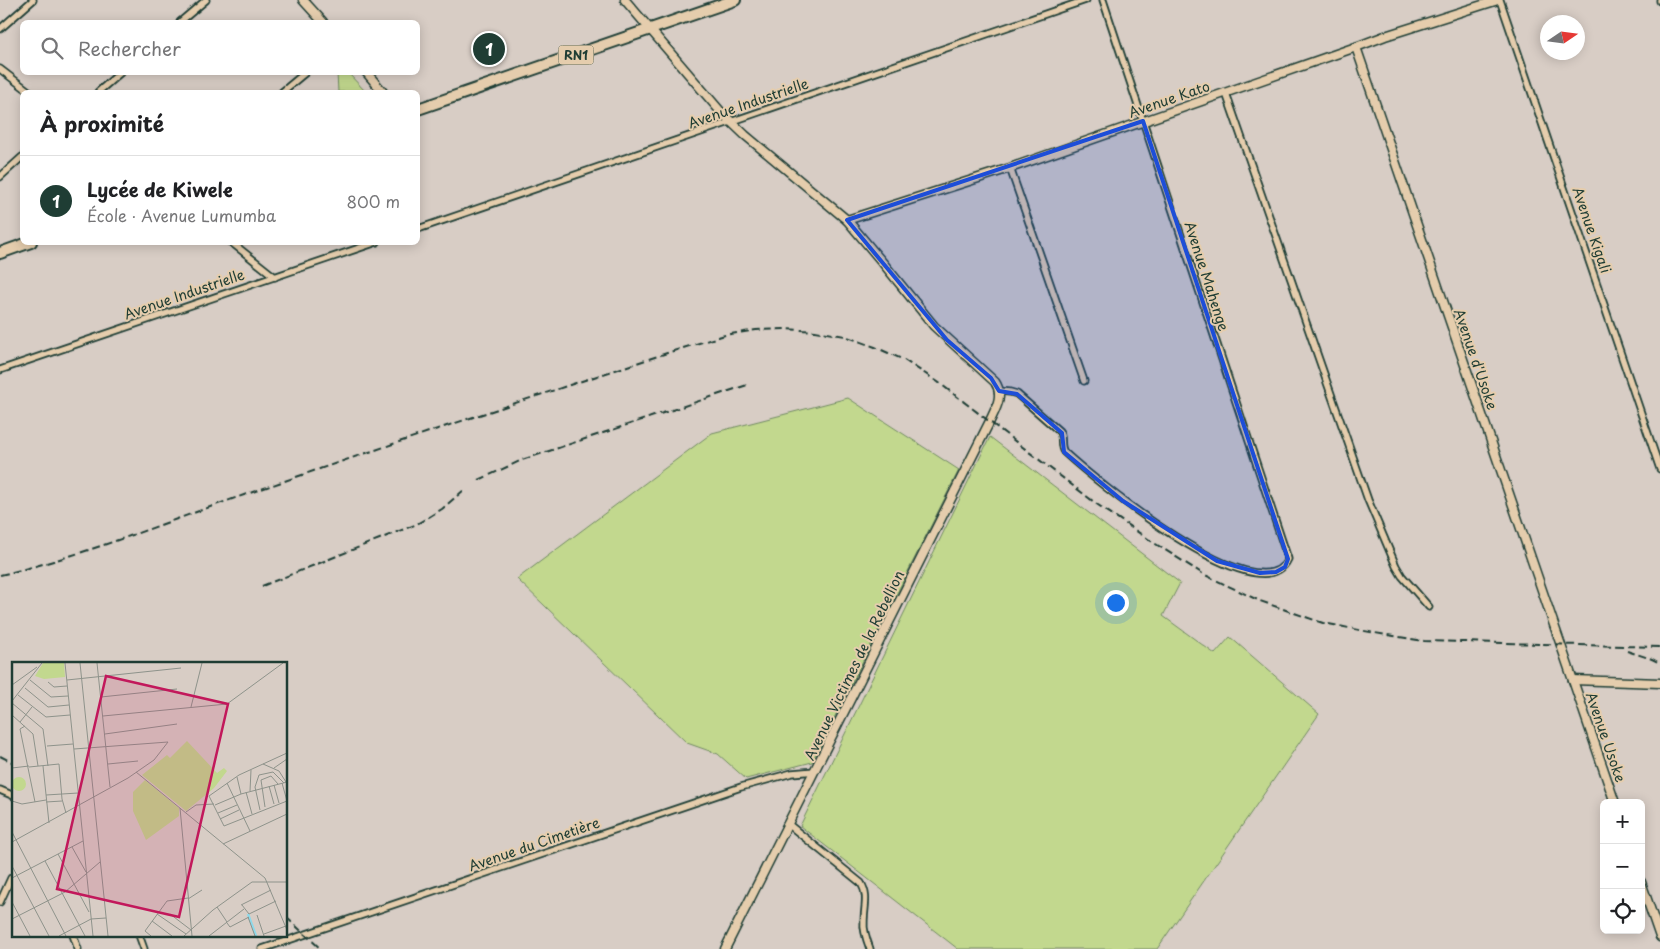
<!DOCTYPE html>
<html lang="fr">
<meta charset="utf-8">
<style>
:root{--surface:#fff;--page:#f2f2f2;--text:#202124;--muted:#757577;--line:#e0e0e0;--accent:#1f3d34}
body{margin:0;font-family:"Playpen Sans",sans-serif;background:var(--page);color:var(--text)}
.controls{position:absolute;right:15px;bottom:15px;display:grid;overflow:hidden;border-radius:8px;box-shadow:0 2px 12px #0003}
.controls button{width:45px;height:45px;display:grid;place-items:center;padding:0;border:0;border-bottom:1px solid var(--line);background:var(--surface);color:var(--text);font:25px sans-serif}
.compass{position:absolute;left:1540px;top:15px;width:45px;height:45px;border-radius:50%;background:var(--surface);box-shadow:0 2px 12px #0003;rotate:77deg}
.you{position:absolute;left:1115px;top:602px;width:18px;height:18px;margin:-12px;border:4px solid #fff;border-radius:50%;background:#1a73e8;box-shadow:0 0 0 8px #1a73e833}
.badge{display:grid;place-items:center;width:32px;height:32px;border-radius:50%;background:var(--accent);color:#fff;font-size:16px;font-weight:700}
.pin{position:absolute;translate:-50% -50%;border:2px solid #fff;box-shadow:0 1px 5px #0006}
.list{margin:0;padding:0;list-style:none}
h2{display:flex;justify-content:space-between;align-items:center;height:65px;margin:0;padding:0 20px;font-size:21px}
h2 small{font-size:16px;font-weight:400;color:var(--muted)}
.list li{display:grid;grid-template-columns:32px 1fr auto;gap:15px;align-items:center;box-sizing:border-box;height:90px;padding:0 20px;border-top:1px solid var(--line)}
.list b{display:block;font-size:19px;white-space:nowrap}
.list p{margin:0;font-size:16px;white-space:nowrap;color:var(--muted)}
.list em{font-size:16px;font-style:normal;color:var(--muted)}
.icon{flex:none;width:28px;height:28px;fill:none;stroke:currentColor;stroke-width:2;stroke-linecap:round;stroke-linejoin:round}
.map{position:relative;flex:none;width:1660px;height:949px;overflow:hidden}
.search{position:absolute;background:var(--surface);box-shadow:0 2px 12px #0003;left:20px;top:20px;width:400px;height:55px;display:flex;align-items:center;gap:12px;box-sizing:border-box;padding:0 18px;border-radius:8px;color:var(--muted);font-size:19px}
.panel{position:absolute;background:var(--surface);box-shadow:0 2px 12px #0003;left:20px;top:90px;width:400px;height:155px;border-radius:8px}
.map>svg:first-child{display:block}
</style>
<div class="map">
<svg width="1660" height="949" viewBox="0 0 1660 949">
<rect width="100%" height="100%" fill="#d8cdc5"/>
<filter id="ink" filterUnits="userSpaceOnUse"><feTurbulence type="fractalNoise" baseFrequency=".02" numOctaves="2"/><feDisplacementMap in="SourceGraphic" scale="10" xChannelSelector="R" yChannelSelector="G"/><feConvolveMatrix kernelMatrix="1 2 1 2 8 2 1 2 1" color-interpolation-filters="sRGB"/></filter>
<g filter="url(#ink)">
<g fill="#c2d88e" stroke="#708a61">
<path d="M 337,73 L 348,73 L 366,92 L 338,92 Z"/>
<path d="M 848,398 L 959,470 L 812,762 L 746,779 L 718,754 L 687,743 L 517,579 L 712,433 Z"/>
<path d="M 990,437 L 1180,583 L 1163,616 L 1215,654 L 1230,637 L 1319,714 L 1157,949 L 958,949 L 800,826 Z"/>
</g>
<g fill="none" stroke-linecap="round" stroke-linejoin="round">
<g stroke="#1f3d34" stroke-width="9">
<g id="street">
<path d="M 1500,0 L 1660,469"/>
<path d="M 1660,0 L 1660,1"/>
<path d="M 180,22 L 206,0"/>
<path d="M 0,29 L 33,0"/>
<path d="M 0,69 L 30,92"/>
<path d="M 98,92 L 121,72"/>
<path d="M 282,92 L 306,72"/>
<path d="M 1226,93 L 1368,500 L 1396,566 L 1402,576 L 1429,607"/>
<path d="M 1010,168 L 1084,381"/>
<path d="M 0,177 L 22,157"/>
<path d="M 418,229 L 1086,0"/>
<path d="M 231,242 L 275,277"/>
<path d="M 0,370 L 377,242"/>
<path d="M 999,391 L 1010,392 L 1017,394 L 1059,431 C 1064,437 1059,445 1064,452 C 1092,478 1261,618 1288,559 L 1103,0"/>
<path d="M 0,790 L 14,796"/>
<path d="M 788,824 L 861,883 C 869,896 864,907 864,922 C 863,930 867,941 870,949"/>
<path d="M 0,902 L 11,878"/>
<path d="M 73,935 L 78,949"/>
<path d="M 139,935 L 144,949"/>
<path d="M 262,949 L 741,787 L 792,773 L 815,771"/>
</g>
</g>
<g stroke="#1f3d34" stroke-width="11">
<g id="secondary">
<path d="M 303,0 L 323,22"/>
<path d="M 625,0 L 721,112 L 745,135 L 847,220 L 883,263 L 934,326 L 995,382 C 1004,395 996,408 990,421 L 725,949"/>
<path d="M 1356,47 L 1615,803"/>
<path d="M 366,72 L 383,92"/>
<path d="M 847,220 L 1010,168 L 1356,47 L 1385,36 L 1498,0"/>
<path d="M 1573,680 L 1660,683"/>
<path d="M 1641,882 L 1660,937"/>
</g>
</g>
<g stroke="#1f3d34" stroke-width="14">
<g id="highway">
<path d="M 418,109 L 735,0"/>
<path d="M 0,253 L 31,242"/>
</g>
</g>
<use href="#street" stroke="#e5cdad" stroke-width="5.5"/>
<use href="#secondary" stroke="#e5cdad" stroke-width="8"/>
<use href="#highway" stroke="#e5cdad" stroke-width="10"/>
<g stroke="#1f3d34" stroke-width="2" stroke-dasharray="8 4" stroke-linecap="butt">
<path d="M 479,480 L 522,460 L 747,385"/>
<path d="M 0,575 C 83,556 163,523 244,495 C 385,446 527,399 670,352 L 725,335 L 756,330 L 786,329 L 815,331 L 845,336 L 875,347 L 904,360 L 938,382 L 1098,505 L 1151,541 L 1203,574 L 1260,601 L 1323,623 L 1375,633 L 1424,641 L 1660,647"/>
<path d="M 262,586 L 417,524 L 442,509 L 465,489"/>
<path d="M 1627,651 L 1652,659 L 1660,663"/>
<path d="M 0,756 L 14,763"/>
<path d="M 286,917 L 321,949"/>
</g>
</g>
</g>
<path fill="#1d4ed8" fill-opacity="0.2" stroke="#1d4ed8" stroke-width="4" stroke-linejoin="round" d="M 1143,121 L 1288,559 L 1285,567 L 1276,572 L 1260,573 L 1217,561 L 1123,501 L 1064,452 L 1062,433 L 1017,394 L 999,391 L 991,378 L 947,340 L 847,220 Z"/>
<g text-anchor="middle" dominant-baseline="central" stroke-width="4" stroke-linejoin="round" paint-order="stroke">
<rect fill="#e5cdad" stroke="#5a6858" stroke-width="1" x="558.5" y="45.5" width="35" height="19" rx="4"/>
<g font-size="12" font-weight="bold" fill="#1f3d34">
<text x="576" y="55">RN1</text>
</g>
<g font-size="14" fill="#1f3d34" stroke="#e5cdad">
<text transform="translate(1169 99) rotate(-19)">Avenue Kato</text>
<text transform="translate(748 103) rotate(-19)">Avenue Industrielle</text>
<text transform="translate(1592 230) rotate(71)">Avenue Kigali</text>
<text transform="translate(1207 276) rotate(72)">Avenue Mahenge</text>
<text transform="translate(184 294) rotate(-19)">Avenue Industrielle</text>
<text transform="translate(1476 359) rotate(71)">Avenue d'Usoke</text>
<text transform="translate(854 665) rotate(-64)">Avenue Victimes de la Rebellion</text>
<text transform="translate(1606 737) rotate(71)">Avenue Usoke</text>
<text transform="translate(534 844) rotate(-19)">Avenue du Cimetière</text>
</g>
</g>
<g transform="translate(12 662)">
<rect width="275" height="275" fill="#d8cdc5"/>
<path d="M 31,1 L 52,1 L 53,15 L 32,17 L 23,14 ZM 175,79 L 205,111 L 212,106 L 215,109 L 202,126 L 174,149 L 130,113 L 155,93 L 158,96 ZM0 122a7 7 0 1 1 14 0a7 7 0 1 1-14 0ZM 133,118 L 167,146 L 167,154 L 134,178 L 121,149 L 121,130 Z" fill="#c2d88e"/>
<path fill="none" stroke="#8cd9eb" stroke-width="2.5" d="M 236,252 L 244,274"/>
<path fill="none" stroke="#8e938b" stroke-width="1" d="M 53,1 L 81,274M 68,1 L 96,274M 85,1 L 98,125M 18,18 L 39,35 L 56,34M 55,18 L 169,6M 36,20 L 42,25 L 55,24M 0,23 L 25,5M 13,26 L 36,45 L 57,43M 6,33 L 34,55 L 58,53M 89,35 L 165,27M 0,39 L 30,1M 0,41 L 31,67 L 36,104M 179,45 L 190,1M 0,53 L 21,72 L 26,104M 91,54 L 215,42 L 271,1M 8,60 L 20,45M 13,64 L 8,67 L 23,140M 93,72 L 165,62M 35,84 L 61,82M 275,91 L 227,113 L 197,134 L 212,164 L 275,139M 96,102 L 126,99M 251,102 L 267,109 L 274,120M 31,104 L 37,161M 17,105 L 47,102 L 50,137 L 54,151M 0,106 L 17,104M 262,106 L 275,97M 124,110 L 253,216 L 275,268M 225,115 L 229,132M 215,121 L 238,169M 270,121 L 275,139M 262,123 L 267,141M 257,124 L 262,142M 238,129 L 239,108M 234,130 L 240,152M 34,133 L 66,131M 0,139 L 10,142 L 34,138M 34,140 L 50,139M 203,143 L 229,132 L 275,120M 253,145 L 249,118 L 259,114 L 266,122M 168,146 L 180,274M 248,148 L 243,125 L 247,113 L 261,110 L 272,121M 174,150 L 184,143 L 202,142M 206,151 L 225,143M 208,157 L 227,148M 0,170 L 54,274M 0,180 L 116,116 L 142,98 L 156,80 L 62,87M 211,182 L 275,152M 60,185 L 74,210M 46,192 L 77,250M 33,199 L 73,274M 0,204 L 37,274M 0,216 L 71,179M 176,237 L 190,228M 0,240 L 18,274M 229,243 L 259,228M 230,243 L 237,252 L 264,239M 205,245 L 215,260M 145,252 L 174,272M 158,252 L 179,268M 245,253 L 252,274M 236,255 L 243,274M 0,257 L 53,230 L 88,200M 140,259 L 160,274M 215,261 L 218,265 L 237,255M 252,272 L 274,264M 47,274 L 79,257 L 94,256M 139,274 L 133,269 L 155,239 L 176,236M 172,274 L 201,248 L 240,220 L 275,220M 197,274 L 232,247"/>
<path fill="#c2185b" fill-opacity="0.15" stroke="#c2185b" stroke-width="2.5" d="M 94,14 L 216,42 L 167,255 L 45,227 Z"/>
<rect width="275" height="275" fill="none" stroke="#1f3d34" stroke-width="2.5"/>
</g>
</svg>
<div class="controls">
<button>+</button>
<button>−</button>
<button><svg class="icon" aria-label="locate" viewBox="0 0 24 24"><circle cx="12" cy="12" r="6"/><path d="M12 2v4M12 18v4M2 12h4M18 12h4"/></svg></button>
</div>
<svg class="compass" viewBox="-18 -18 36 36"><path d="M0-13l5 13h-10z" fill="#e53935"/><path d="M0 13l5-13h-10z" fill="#757577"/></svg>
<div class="you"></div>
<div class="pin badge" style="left:489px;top:49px">1</div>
<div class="search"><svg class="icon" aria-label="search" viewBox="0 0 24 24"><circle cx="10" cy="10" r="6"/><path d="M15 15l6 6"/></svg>Rechercher</div>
<section class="panel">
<h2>À proximité<small></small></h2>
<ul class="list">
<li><span class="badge">1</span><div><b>Lycée de Kiwele</b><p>École · Avenue Lumumba</p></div><em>800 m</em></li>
</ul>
</section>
</div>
